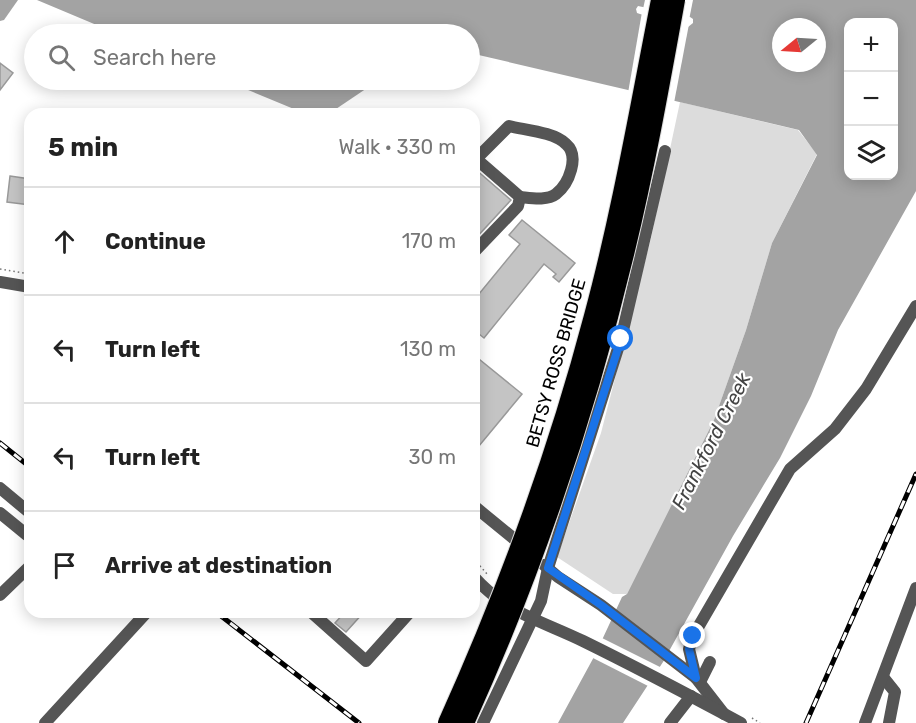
<!DOCTYPE html>
<meta charset="utf-8">
<style>
:root{--surface:#fff;--page:#f6f6f6;--text:#222;--muted:#767676;--line:#e0e0e0}
body{margin:0;font-family:Rubik,sans-serif;background:var(--page);color:var(--text)}
.controls{position:absolute;right:18px;top:18px;display:grid;overflow:hidden;border-radius:12px;box-shadow:0 3px 15px #0003}
.controls button{width:54px;height:54px;display:grid;place-items:center;padding:0;border:0;border-bottom:2px solid var(--line);background:var(--surface);color:var(--text);font:30px sans-serif}
.compass{position:absolute;left:772px;top:18px;width:54px;height:54px;border-radius:50%;background:var(--surface);box-shadow:0 3px 15px #0003;rotate:252deg}
.stop{position:absolute;width:18px;height:18px;margin:-14px;border:4px solid #1a73e8;border-radius:50%;background:#fff}
.stop.end{background:#1a73e8;border-color:#fff;box-shadow:0 2px 6px #0008}
.list{margin:0;padding:0;list-style:none}
h2{display:flex;justify-content:space-between;align-items:center;height:78px;margin:0;padding:0 24px;font-size:26px}
h2 small{font-size:20px;font-weight:400;color:var(--muted)}
.list li{display:grid;grid-template-columns:39px 1fr auto;gap:18px;align-items:center;box-sizing:border-box;height:108px;padding:0 24px;border-top:2px solid var(--line)}
.list b{display:block;font-size:22px;white-space:nowrap}
.list em{font-size:20px;font-style:normal;color:var(--muted)}
.icon{flex:none;width:33px;height:33px;fill:none;stroke:currentColor;stroke-width:2;stroke-linecap:round;stroke-linejoin:round}
.map{position:relative;flex:none;width:916px;height:723px;overflow:hidden}
.search{position:absolute;background:var(--surface);box-shadow:0 3px 15px #0003;left:24px;top:24px;width:456px;height:66px;display:flex;align-items:center;gap:15px;box-sizing:border-box;padding:0 21px;border-radius:33px;color:var(--muted);font-size:22px}
.panel{position:absolute;background:var(--surface);box-shadow:0 3px 15px #0003;left:24px;top:108px;width:456px;height:510px;border-radius:18px}
.map>svg:first-child{display:block}
</style>
<div class="map">
<svg width="916" height="723" viewBox="0 0 916 723">
<rect width="100%" height="100%" fill="#fff"/>
<path fill="#dcdcdc" d="M 680,102 L 798,130 L 817,154 L 772,243 L 746,330 L 714,420 L 627,594 L 613,594 L 557,557 L 601,433 L 651,238 Z"/>
<g fill="#a3a3a3" fill-rule="evenodd">
<path d="M 0,0 L 18,0 L 4,20 L 0,21 Z"/>
<path d="M 37,0 L 916,0 L 916,191 L 838,330 L 811,396 L 780,458 L 733,536 L 663,662 L 623,723 L 558,723 L 595,655 L 622,597 L 627,594 L 714,420 L 746,330 L 772,243 L 817,155 L 799,130 L 470,53 L 470,34 L 118,34 ZM 638,6 L 690,17 L 693,19 L 693,23 L 688,27 L 640,14 L 637,13 L 636,9 ZM 848,22 L 894,22 L 894,176 L 848,176 ZM 781,27 L 817,27 L 817,63 L 781,63 Z"/>
<path d="M 224,80 L 379,80 L 330,113 L 306,114 Z"/>
</g>
<g fill="#fff">
<path d="M 645,0 L 693,0 L 689,20 L 643,9 Z"/>
<path d="M 642,12 L 689,24 L 674,103 L 628,93 Z"/>
<path d="M 600,637 L 662,668 L 650,687 L 591,657 Z"/>
</g>
<g fill="#c4c4c4" stroke="#999" stroke-width="1.5">
<path d="M 0,63 L 13,73 L 0,90 Z"/>
<path d="M 474,168 L 511,200 L 474,240 Z"/>
<path d="M 10,176 L 30,179 L 30,205 L 7,202 Z"/>
<path d="M 522,220 L 575,263 L 559,282 L 553,277 L 556,274 L 544,264 L 484,338 L 474,330 L 474,300 L 520,244 L 509,235 Z"/>
<path d="M 474,355 L 522,394 L 474,452 Z"/>
<path d="M 345,612 L 364,612 L 346,632 L 335,623 Z"/>
</g>
<g fill="none" stroke-linecap="round" stroke-linejoin="round">
<g stroke="#777" stroke-width="1.5" stroke-dasharray="1.5 3" stroke-linecap="butt">
<path d="M 0,269 L 30,274"/>
<path d="M 474,559 L 487,574"/>
<path d="M 752,718 L 760,723"/>
</g>
<g stroke="#555" stroke-width="12">
<path d="M 474,157 L 520,197 L 518,206 L 474,252"/>
<path d="M 476,159 L 509,126 C 525,130 554,132 566,144 C 580,156 569,184 556,194 C 547,201 531,198 520,197"/>
<path d="M 0,282 L 30,287"/>
<path d="M 0,488 L 30,513"/>
<path d="M 474,506 L 524,547"/>
<path d="M 0,513 L 27,535 L 30,531"/>
<path d="M 544,565 L 558,577 L 601,605 L 696,678 L 724,714"/>
<path d="M 474,577 C 506,613 542,621 583,641 C 636,667 689,695 741,723"/>
<path d="M 0,595 L 30,566"/>
<path d="M 311,612 L 366,661 L 410,612"/>
<path d="M 883,677 L 895,692 L 889,723"/>
<path d="M 696,678 L 689,649 L 693,636 L 790,469 L 835,429 L 866,389 L 916,306"/>
<path d="M 700,682 L 710,662"/>
<path d="M 45,723 L 147,612"/>
<path d="M 483,723 L 541,601 L 548,568 L 621,339 L 665,151"/>
<path d="M 670,723 L 691,696"/>
<path d="M 865,723 L 916,588"/>
</g>
<g stroke="#000" stroke-width="5">
<g id="rail">
<path d="M 0,443 L 30,467"/>
<path d="M 216,612 L 359,723"/>
<path d="M 806,723 L 916,474"/>
</g>
</g>
<use href="#rail" stroke="#fff" stroke-width="3" stroke-dasharray="9" stroke-linecap="butt"/>
<g stroke="#dbdbdb" stroke-width="20" stroke-linecap="butt">
<g id="highway-bridge">
<path d="M 447,723 C 506,592 556,456 593,316 C 621,212 639,106 660,0"/>
<path d="M 465,723 C 534,571 587,412 626,250 C 646,167 661,83 676,0"/>
</g>
</g>
<use href="#highway-bridge" stroke="#000" stroke-width="18"/>
</g>
<g fill="none" stroke-linecap="round" stroke-linejoin="round">
<path stroke="#1a73e8" stroke-width="8" d="M 621,339 L 548,568 L 601,605 L 696,678 L 689,649 L 693,636"/>
</g>
<g text-anchor="middle" dominant-baseline="central" stroke-width="4.5" stroke-linejoin="round" paint-order="stroke">
<g font-size="18" fill="#000" stroke="#fff">
<text transform="translate(556 363) rotate(-74)">BETSY ROSS BRIDGE</text>
</g>
<g font-size="20" font-style="italic" fill="#444" stroke="#fff">
<text transform="translate(711 441) rotate(-63)">Frankford Creek</text>
</g>
</g>
</svg>
<div class="controls">
<button>+</button>
<button>−</button>
<button><svg class="icon" aria-label="layers" viewBox="0 0 24 24"><path d="M12 4l9 5-9 5-9-5zM3 14l9 5 9-5"/></svg></button>
</div>
<svg class="compass" viewBox="-18 -18 36 36"><path d="M0-13l5 13h-10z" fill="#e53935"/><path d="M0 13l5-13h-10z" fill="#767676"/></svg>
<div class="stop" style="left:621px;top:339px"></div>
<div class="stop end" style="left:693px;top:636px"></div>
<div class="search"><svg class="icon" aria-label="search" viewBox="0 0 24 24"><circle cx="10" cy="10" r="6"/><path d="M15 15l6 6"/></svg>Search here</div>
<section class="panel">
<h2>5 min<small>Walk · 330 m</small></h2>
<ul class="list">
<li><svg class="icon" aria-label="ahead" viewBox="0 0 24 24"><path d="M12 20V5M6 11l6-6 6 6"/></svg><div><b>Continue</b></div><em>170 m</em></li>
<li><svg class="icon" aria-label="left" viewBox="0 0 24 24"><path d="M17 20v-9H6M10 6l-5 5 5 5"/></svg><div><b>Turn left</b></div><em>130 m</em></li>
<li><svg class="icon" aria-label="left" viewBox="0 0 24 24"><path d="M17 20v-9H6M10 6l-5 5 5 5"/></svg><div><b>Turn left</b></div><em>30 m</em></li>
<li><svg class="icon" aria-label="arrive" viewBox="0 0 24 24"><path d="M6 21V4h12l-3 4 3 4H6"/></svg><div><b>Arrive at destination</b></div></li>
</ul>
</section>
</div>
